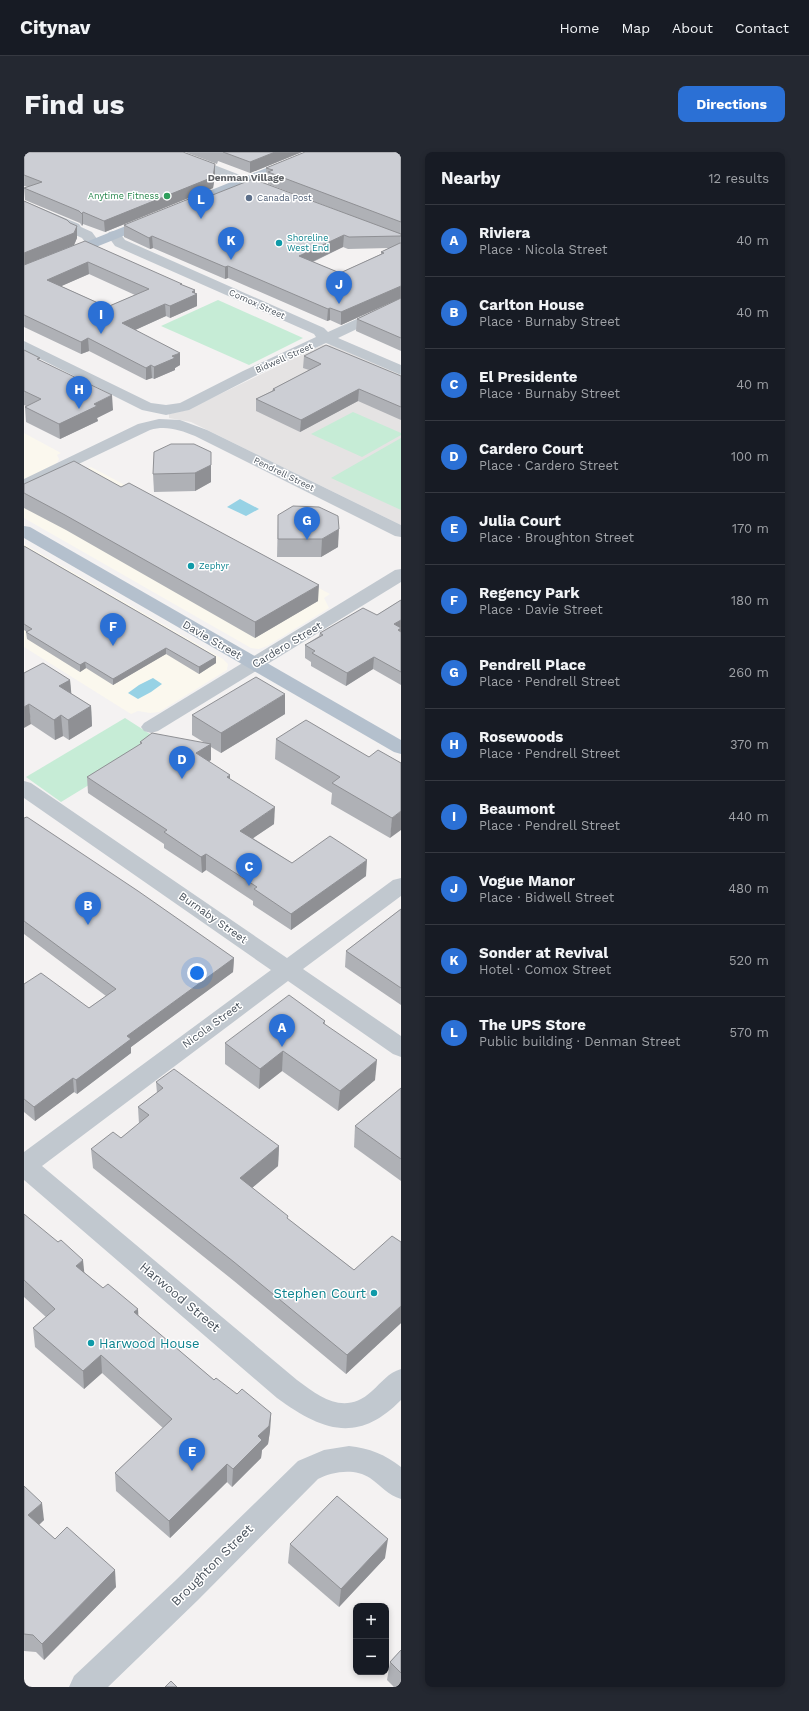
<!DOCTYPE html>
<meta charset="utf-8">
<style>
:root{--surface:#171b24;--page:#242831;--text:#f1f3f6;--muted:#9ea1a6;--line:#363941;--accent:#2b70d5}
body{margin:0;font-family:"Work Sans",sans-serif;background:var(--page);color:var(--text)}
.controls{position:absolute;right:12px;bottom:12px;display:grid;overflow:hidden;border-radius:8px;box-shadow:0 2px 6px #0003}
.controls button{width:36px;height:36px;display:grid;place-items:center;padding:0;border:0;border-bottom:1px solid var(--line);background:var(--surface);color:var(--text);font:20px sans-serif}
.you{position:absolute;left:173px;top:821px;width:14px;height:14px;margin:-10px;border:3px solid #fff;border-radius:50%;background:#1a73e8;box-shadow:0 0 0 6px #1a73e833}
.badge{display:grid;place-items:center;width:26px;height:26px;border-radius:50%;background:var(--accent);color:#fff;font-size:13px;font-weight:700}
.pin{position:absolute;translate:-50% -33px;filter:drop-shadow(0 1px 2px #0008)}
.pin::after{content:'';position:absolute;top:21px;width:14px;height:12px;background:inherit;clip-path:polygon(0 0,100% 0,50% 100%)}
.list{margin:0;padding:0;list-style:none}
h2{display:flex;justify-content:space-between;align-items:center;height:52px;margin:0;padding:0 16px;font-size:17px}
h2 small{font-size:13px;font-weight:400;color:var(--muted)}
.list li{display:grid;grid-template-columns:26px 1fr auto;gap:12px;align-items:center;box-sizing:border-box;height:72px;padding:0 16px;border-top:1px solid var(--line)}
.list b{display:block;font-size:15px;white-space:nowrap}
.list p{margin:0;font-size:13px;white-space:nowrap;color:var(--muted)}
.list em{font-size:13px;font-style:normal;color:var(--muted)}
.map{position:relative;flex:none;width:377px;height:1535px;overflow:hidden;border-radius:8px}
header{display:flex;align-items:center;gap:24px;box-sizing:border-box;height:56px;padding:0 20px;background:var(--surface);border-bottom:1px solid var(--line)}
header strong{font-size:19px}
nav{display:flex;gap:22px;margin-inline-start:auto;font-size:14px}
.intro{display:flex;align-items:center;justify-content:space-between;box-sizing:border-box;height:96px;padding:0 24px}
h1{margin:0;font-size:28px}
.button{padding:10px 18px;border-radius:8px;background:var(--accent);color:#fff;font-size:14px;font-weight:700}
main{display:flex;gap:24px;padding:0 24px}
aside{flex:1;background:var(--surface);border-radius:8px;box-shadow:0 2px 6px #0003}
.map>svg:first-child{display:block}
</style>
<header>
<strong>Citynav</strong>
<nav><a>Home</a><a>Map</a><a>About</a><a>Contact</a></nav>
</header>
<div class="intro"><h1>Find us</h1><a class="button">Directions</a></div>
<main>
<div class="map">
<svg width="377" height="1535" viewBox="0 0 377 1535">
<rect width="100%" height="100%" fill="#f4f2f2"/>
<g fill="#fbf8ee">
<path d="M 0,281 L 37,301 L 33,303 L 35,307 L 33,311 L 0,328 Z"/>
<path d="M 67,315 L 306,442 L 300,446 L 305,456 L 243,494 L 235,497 L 227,496 L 0,366 L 0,339 Z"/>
<path d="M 0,392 L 199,507 L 204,512 L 203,518 L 135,560 L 126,561 L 114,559 L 107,562 L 0,495 Z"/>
</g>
<path fill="#e5e3e3" d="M 298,193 L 308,193 L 377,223 L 377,373 L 167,270 L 145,266 L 145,262 L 163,258 Z"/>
<g fill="#c6ecd6">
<path d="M 194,148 L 279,186 L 225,213 L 137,174 Z"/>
<path d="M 329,260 L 377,281 L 377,283 L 338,305 L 287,282 Z"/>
<path d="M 377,286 L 377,358 L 307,326 Z"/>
<path d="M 101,566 L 137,589 L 37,650 L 2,625 Z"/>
</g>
<g fill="#97d2e5">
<path d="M 216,347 L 235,357 L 222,364 L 203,355 Z"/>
<path d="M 129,526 L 138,532 L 127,540 L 114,547 L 104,541 L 115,533 Z"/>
</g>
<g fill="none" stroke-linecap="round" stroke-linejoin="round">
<g fill="#c1c8cf" fill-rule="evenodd">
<path d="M 140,0 L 157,0 L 247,35 L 249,38 L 247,41 L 239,41 L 142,3 Z"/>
<path d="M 0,49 L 55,72 L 57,75 L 68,80 L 76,91 L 74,94 L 64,94 L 58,86 L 47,81 L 45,78 L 0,58 Z"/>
<path d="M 90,79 L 95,80 L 101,88 L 300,176 L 304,180 L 377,147 L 377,156 L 314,186 L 377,213 L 377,223 L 302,191 L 229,225 L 165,258 L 142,263 L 118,258 L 0,199 L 0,189 L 127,251 L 142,253 L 156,251 L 219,219 L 292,185 L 290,182 L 91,94 L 83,83 L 85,80 Z"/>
<path d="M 135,267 L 156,268 L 183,278 L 377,373 L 377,385 L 371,384 L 171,284 C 156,278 142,273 126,278 L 0,338 L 0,327 L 114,272 Z"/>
<path d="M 377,417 L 377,430 L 134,579 L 127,581 L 120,579 L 117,575 L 120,571 L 371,418 Z"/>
<path d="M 0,629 L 7,631 L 263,806 L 369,728 L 377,726 L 377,744 L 279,817 L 377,884 L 377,905 L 369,902 L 264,829 L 18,1014 L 273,1228 C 297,1246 321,1264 348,1239 C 358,1230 364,1221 377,1217 L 377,1248 C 334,1292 298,1279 253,1246 L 0,1028 L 0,1000 L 247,818 L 0,646 Z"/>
<path d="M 325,1294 C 345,1296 362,1303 377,1315 L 377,1347 C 364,1343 357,1334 346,1326 C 331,1316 309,1319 294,1327 L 174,1448 L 84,1535 L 45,1535 L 50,1524 L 152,1428 L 274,1309 L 300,1298 Z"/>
</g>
<g fill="#b4c0cd" fill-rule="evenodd">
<path d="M 282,0 L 299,0 L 297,3 L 165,57 L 155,57 L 154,54 L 155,51 Z"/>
<path d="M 129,63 L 134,64 L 136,67 L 134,70 L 0,124 L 0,115 Z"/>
<path d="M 0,374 L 6,375 L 377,588 L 377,602 L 370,600 L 0,386 Z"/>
</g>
</g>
<g fill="#afb1b6" fill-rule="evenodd">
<path d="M 0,0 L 191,12 L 191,24 L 189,36 L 81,80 L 59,72 L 58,74 L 56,71 L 1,48 L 0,36 L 4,35 L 0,34 Z"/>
<path d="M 161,0 L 278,0 L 226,21 L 194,9 L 193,12 Z"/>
<path d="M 377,0 L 377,146 L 317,173 L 306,168 L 303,169 L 204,126 L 201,127 L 129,96 L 126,97 L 100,85 L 100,73 L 187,44 L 315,59 L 244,32 L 244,28 L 242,27 L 242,16 ZM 319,95 L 324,97 L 365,96 L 357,100 L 357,102 L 316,121 L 289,110 Z"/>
<path d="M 0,49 L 53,86 L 50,93 L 158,133 L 171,138 L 171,141 L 173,142 L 173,154 L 146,166 L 142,164 L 111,178 L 156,213 L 151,216 L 151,218 L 130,227 L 128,226 L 122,228 L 65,199 L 57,202 L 0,175 ZM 65,122 L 111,143 L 83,155 L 37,134 Z"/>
<path d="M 377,146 L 377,199 L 332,179 L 333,167 Z"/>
<path d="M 0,198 L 16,209 L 89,258 L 73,266 L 74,269 L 36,287 L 2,270 L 1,255 L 2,254 L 0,253 Z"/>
<path d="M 280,204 L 377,224 L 377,268 L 334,249 L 276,280 L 232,259 L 232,247 L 248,239 L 249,237 L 285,218 L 279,216 Z"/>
<path d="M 187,318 L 187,330 L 171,339 L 130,340 L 129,322 Z"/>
<path d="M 0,332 L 294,449 L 231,486 L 42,378 L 0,356 Z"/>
<path d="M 254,363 L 314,395 L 297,405 L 253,405 Z"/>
<path d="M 0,394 L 192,505 L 192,511 L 175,522 L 142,502 L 89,533 L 62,516 L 56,520 L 3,487 L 2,480 L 3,480 L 0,478 Z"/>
<path d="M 377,448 L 377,533 L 349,517 L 322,534 L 287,514 L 287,510 L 281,506 L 281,493 L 295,484 L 296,481 L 353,463 Z"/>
<path d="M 0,521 L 46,528 L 47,542 L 67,554 L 68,574 L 45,588 L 39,584 L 31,588 L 7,572 Z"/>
<path d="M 261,562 L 197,601 L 187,595 L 187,608 L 185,609 L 206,628 L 250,672 L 229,686 L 268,711 L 342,724 L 267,778 L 229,753 L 229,749 L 182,718 L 178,721 L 140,696 L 140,692 L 64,641 L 63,625 L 116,593 L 116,590 L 181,591 L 168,583 L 168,563 Z"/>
<path d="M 252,587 L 377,611 L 366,686 L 307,652 L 308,641 L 251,607 Z"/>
<path d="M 0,666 L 210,806 L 209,820 L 107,895 L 107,901 L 53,942 L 50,940 L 11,969 L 0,960 L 0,832 L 65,856 L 82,844 L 0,782 Z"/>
<path d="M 377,757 L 377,853 L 321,815 L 322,799 Z"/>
<path d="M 301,869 L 301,873 L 351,928 L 314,959 L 258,919 L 235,937 L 201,912 L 201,891 Z"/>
<path d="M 132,930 L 255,994 L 254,1014 L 228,1036 L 264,1067 L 330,1118 L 377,1090 L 377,1171 L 322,1222 L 210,1129 L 69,1016 L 67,997 L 97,986 L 115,972 L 114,955 L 133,941 Z"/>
<path d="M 377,936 L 377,1029 L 330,995 L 331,974 Z"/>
<path d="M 0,1062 L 61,1121 L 79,1136 L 114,1157 L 114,1164 L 190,1228 L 213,1242 L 247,1261 L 246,1279 L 244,1292 L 238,1298 L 237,1306 L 208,1335 L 203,1330 L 146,1386 L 92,1339 L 91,1321 L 139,1276 L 78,1221 L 60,1237 L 11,1195 L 9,1176 L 22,1165 L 0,1145 Z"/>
<path d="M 0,1334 L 20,1368 L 15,1373 L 31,1387 L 92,1435 L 20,1508 L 12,1500 L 0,1499 Z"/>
<path d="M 266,1392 L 361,1406 L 315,1455 L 264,1411 Z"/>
<path d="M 377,1498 L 377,1535 L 370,1535 L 363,1528 L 366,1510 Z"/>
</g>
<g fill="#8f9094">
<path d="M 251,0 L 278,0 L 226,21 L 226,10 Z"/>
<path d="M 191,12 L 191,24 L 189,36 L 81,80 L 80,69 Z"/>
<path d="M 59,60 L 59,72 L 58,74 L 58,62 Z"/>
<path d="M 53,74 L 53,86 L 50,93 L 0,113 L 0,101 Z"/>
<path d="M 320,83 L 319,95 L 275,116 L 275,104 Z"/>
<path d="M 128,84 L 129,96 L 126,97 L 125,86 Z"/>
<path d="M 64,110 L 65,122 L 24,140 L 23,128 Z"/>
<path d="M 204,114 L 204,126 L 201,127 L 201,115 Z"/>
<path d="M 377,134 L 377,146 L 317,173 L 317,160 Z"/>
<path d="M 171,138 L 171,143 L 173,142 L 173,154 L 146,166 L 146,154 Z"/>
<path d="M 141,152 L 142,164 L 98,184 L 98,171 Z"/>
<path d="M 306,156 L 306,168 L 303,169 L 304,157 Z"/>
<path d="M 64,186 L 65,199 L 57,202 L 57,190 Z"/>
<path d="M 156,201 L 156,213 L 151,216 L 151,218 L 130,227 L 130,215 L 148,204 Z"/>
<path d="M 127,213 L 128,226 L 122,228 L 122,216 Z"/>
<path d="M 335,237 L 334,249 L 276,280 L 277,268 Z"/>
<path d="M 88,243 L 89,258 L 73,266 L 74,269 L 36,287 L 35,272 L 70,252 Z"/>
<path d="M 187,300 L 187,330 L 171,339 L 171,321 Z"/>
<path d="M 315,377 L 314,395 L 297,405 L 298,387 Z"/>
<path d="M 295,433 L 294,449 L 231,486 L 231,470 Z"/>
<path d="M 377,468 L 377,481 L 370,472 Z"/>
<path d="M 142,496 L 142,502 L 89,533 L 89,527 Z"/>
<path d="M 192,505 L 192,511 L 175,522 L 175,515 Z"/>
<path d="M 350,505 L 349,517 L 322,534 L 323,521 Z"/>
<path d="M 61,510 L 62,516 L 56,520 L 56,513 Z"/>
<path d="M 46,528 L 48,548 L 35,534 Z"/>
<path d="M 261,542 L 261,562 L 197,601 L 197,581 Z"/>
<path d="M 5,552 L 7,572 L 0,576 L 0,555 Z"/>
<path d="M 67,554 L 68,574 L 45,588 L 44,568 Z"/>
<path d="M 37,563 L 39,584 L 31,588 L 30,568 Z"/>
<path d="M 187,592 L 187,608 L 172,617 L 172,601 Z"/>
<path d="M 206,623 L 206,639 L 203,625 Z"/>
<path d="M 251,655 L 250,672 L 216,695 L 216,679 Z"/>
<path d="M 377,659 L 377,678 L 366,686 L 368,666 Z"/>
<path d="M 182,702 L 182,718 L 178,721 L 177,705 Z"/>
<path d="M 343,708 L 342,724 L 267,778 L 267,762 Z"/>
<path d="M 210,806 L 209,820 L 107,895 L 107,901 L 53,942 L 52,928 L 103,884 Z"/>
<path d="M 259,899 L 258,919 L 235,937 L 236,917 Z"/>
<path d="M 353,908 L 351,928 L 314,959 L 316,939 Z"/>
<path d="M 49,926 L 50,940 L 11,969 L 10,955 Z"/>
<path d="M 255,994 L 254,1014 L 216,1046 L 216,1026 Z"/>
<path d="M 59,1108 L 61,1127 L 52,1114 Z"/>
<path d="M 377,1154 L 377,1171 L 322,1222 L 323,1203 Z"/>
<path d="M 114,1157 L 115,1175 L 110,1160 Z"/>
<path d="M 77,1203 L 78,1221 L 60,1237 L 59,1219 Z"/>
<path d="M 247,1261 L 246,1279 L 244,1292 L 238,1298 L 237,1306 L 208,1335 L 209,1317 Z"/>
<path d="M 203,1312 L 203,1330 L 146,1386 L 145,1369 Z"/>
<path d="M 18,1351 L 20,1368 L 7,1380 L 4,1363 Z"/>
<path d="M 364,1387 L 361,1406 L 315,1455 L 317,1437 Z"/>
<path d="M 91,1418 L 92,1435 L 20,1508 L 18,1492 Z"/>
</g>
<g fill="#ccced4" stroke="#8f9094" fill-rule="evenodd">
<path d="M 0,0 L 159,0 L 191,12 L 189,25 L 80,69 L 59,60 L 58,62 L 55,59 L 0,36 L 18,30 L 0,23 Z"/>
<path d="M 199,0 L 251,0 L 226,10 Z"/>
<path d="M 281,0 L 377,0 L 377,70 L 244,20 L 249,18 L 242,16 Z"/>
<path d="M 229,27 L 377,82 L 377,84 L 325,85 L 320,83 L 275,104 L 316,121 L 360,101 L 357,100 L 376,91 L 377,91 L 377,134 L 317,160 L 306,156 L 304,157 L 204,114 L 201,115 L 128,84 L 125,86 L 100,73 L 187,38 L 186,44 Z"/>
<path d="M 0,49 L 43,68 L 46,71 L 53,74 L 50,81 L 0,101 Z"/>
<path d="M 61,89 L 158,132 L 156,132 L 171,138 L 168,140 L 173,142 L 146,154 L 141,152 L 98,171 L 156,201 L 148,204 L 151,206 L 130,215 L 127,213 L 122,216 L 64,186 L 57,190 L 0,163 L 0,113 ZM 64,110 L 125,137 L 83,155 L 23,128 Z"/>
<path d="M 377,146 L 377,186 L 333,167 Z"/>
<path d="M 302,193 L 377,224 L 377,255 L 335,237 L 277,268 L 232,247 L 251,238 L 249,237 L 297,212 L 280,204 Z"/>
<path d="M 0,198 L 16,206 L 13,207 L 88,243 L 70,252 L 73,254 L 35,272 L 1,255 L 17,247 L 0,239 Z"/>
<path d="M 147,292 L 170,292 L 187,300 L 187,313 L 171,321 L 129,322 L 130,300 Z"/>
<path d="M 50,309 L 97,335 L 105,331 L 295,433 L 231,470 L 41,363 L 0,341 L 0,332 Z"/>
<path d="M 269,354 L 295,355 L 314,364 L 315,377 L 298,387 L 254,387 L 254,363 Z"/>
<path d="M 0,394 L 192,505 L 175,515 L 142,496 L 89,527 L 61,510 L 56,513 L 2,480 L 8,477 L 0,472 Z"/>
<path d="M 377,448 L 377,468 L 370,472 L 377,476 L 374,478 L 377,480 L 377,520 L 350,505 L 323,521 L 288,501 L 291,499 L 281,493 L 299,483 L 296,481 L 339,456 L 353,463 Z"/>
<path d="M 19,511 L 46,528 L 35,534 L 67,554 L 44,568 L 37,563 L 30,568 L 5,552 L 0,555 L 0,521 Z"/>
<path d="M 232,525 L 261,542 L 197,581 L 168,563 Z"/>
<path d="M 282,568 L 345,605 L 354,598 L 377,611 L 377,659 L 368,666 L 308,631 L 316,625 L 252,587 Z"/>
<path d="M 128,581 L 187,592 L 172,601 L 206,623 L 203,625 L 251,655 L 216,679 L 268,711 L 306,684 L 343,708 L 267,762 L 230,737 L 233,735 L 182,702 L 177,705 L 140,680 L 143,678 L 63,625 L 118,591 L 116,590 Z"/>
<path d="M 3,665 L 114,739 L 210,806 L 103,884 L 107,887 L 52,928 L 49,926 L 10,955 L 0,947 L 0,832 L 17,821 L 65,856 L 92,837 L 0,769 L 0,666 Z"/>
<path d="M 377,757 L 377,836 L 322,799 Z"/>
<path d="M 265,843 L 301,869 L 299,871 L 353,908 L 316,939 L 259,899 L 236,917 L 201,891 Z"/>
<path d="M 150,917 L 255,994 L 216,1026 L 264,1064 L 263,1066 L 330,1118 L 368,1084 L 377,1090 L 377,1154 L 323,1203 L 210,1110 L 67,997 L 89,980 L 97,986 L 125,963 L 114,955 L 139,936 L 132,930 Z"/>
<path d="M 377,936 L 377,1007 L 331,974 Z"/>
<path d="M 0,1062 L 34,1090 L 37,1088 L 59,1108 L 52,1114 L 79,1136 L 84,1132 L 114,1157 L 110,1160 L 190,1228 L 192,1226 L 213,1242 L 218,1237 L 247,1261 L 245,1274 L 234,1284 L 238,1288 L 209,1317 L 203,1312 L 145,1369 L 91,1321 L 148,1267 L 77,1203 L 59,1219 L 9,1176 L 31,1157 L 0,1128 Z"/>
<path d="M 0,1334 L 18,1351 L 4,1363 L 31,1387 L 43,1375 L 91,1418 L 18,1492 L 9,1483 L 0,1482 Z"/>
<path d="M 313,1344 L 364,1387 L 317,1437 L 266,1392 Z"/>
<path d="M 377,1498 L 377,1521 L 366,1510 Z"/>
<path d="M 147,1529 L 153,1535 L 141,1535 Z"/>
</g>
<circle fill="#2e9e5b" stroke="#fff" stroke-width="1.5" cx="143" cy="44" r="4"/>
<circle fill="#5c6f8a" stroke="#fff" stroke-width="1.5" cx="225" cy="46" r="4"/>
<g fill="#0f9aa8" stroke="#fff" stroke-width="1.5">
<circle cx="255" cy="91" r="4"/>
<circle cx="167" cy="414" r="4"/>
<circle cx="350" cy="1141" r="4"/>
<circle cx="67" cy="1191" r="4"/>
</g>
<g text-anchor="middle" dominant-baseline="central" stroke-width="3" stroke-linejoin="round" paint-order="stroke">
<g font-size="9" fill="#27864d" stroke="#fff" text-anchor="end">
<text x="135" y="44">Anytime Fitness</text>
</g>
<g font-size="9" fill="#4e5e75" stroke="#fff" text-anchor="start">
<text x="233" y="46">Canada Post</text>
</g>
<g font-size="9" fill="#0d838f" stroke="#fff" text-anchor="start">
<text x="263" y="86">Shoreline<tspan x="263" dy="10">West End</tspan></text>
<text x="175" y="414">Zephyr</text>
</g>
<g font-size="9" fill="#4b545e" stroke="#fff">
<text transform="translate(233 152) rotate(24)">Comox Street</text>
<text transform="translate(260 206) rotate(-24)">Bidwell Street</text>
<text transform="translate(260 322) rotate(26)">Pendrell Street</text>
</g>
<g font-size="10" font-weight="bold" fill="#5f6266" stroke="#fff">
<text x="222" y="25">Denman Village</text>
</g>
<g font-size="11" fill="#4b545e" stroke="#fff">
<text transform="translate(188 488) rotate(30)">Davie Street</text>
<text transform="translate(263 493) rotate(-31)">Cardero Street</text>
<text transform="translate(189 766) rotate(35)">Burnaby Street</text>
<text transform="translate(188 873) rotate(-36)">Nicola Street</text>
</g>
<g font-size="13" fill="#0d838f" stroke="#fff" text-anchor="end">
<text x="342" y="1141">Stephen Court</text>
<text x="75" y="1191" text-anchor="start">Harwood House</text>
</g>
<g font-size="13" fill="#4b545e" stroke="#fff">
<text transform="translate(156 1145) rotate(40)">Harwood Street</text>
<text transform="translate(188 1413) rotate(-45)">Broughton Street</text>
</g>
</g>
</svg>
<div class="controls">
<button>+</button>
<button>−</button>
</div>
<div class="you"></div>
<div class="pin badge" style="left:258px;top:895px">A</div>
<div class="pin badge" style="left:64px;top:773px">B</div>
<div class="pin badge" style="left:225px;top:734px">C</div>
<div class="pin badge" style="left:158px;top:627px">D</div>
<div class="pin badge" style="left:168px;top:1319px">E</div>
<div class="pin badge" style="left:89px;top:494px">F</div>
<div class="pin badge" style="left:283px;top:388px">G</div>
<div class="pin badge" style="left:55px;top:257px">H</div>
<div class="pin badge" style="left:77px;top:182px">I</div>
<div class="pin badge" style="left:315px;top:152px">J</div>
<div class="pin badge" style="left:207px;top:108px">K</div>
<div class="pin badge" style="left:177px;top:67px">L</div>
</div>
<aside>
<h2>Nearby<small>12 results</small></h2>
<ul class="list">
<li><span class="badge">A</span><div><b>Riviera</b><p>Place · Nicola Street</p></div><em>40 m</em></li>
<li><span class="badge">B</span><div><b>Carlton House</b><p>Place · Burnaby Street</p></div><em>40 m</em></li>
<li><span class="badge">C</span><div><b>El Presidente</b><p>Place · Burnaby Street</p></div><em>40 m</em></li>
<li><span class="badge">D</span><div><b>Cardero Court</b><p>Place · Cardero Street</p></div><em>100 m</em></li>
<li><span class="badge">E</span><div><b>Julia Court</b><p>Place · Broughton Street</p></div><em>170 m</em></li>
<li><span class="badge">F</span><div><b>Regency Park</b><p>Place · Davie Street</p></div><em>180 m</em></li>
<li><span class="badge">G</span><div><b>Pendrell Place</b><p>Place · Pendrell Street</p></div><em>260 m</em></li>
<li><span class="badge">H</span><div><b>Rosewoods</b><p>Place · Pendrell Street</p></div><em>370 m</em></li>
<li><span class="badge">I</span><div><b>Beaumont</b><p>Place · Pendrell Street</p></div><em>440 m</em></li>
<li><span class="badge">J</span><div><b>Vogue Manor</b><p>Place · Bidwell Street</p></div><em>480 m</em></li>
<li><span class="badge">K</span><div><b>Sonder at Revival</b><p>Hotel · Comox Street</p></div><em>520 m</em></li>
<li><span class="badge">L</span><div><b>The UPS Store</b><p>Public building · Denman Street</p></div><em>570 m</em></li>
</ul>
</aside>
</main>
